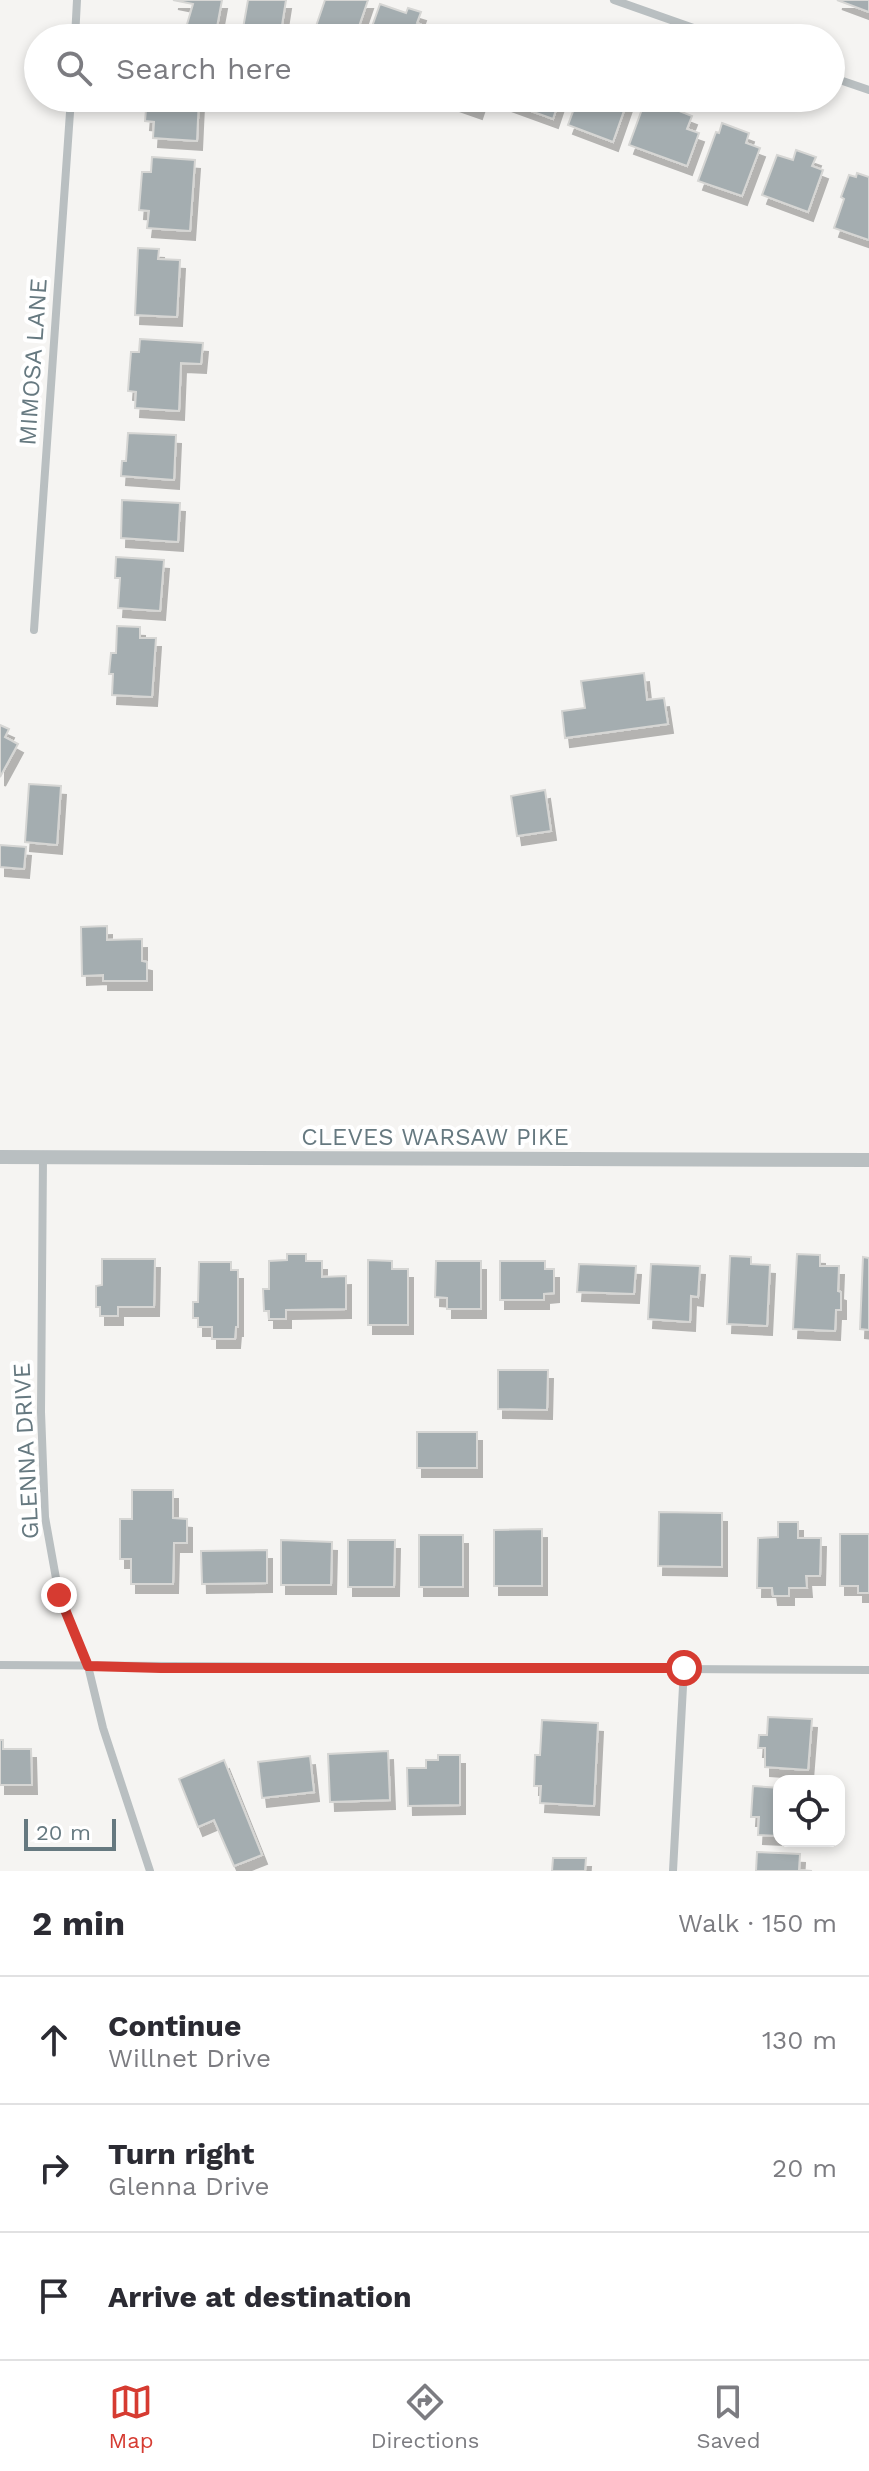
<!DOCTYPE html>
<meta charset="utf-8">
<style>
:root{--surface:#fff;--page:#f2f2f3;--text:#2b2b33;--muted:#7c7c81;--line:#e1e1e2;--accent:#d63b31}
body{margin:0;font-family:"Work Sans",sans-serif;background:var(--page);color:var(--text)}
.controls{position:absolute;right:24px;bottom:24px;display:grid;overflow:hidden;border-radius:16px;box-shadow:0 4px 12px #0003}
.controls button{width:72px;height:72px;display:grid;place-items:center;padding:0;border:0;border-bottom:2px solid var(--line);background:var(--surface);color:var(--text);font:40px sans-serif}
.scale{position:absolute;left:24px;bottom:20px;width:92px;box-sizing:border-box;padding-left:8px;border:4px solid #667980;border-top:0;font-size:22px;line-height:28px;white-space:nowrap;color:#667980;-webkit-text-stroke:6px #fff;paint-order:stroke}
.stop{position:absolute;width:24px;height:24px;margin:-18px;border:6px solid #d63b31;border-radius:50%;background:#fff}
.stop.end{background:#d63b31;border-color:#fff;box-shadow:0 2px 8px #0008}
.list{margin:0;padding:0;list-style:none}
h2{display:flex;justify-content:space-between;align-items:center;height:104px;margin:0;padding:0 32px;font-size:34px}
h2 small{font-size:26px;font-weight:400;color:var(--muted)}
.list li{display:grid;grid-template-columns:52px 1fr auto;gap:24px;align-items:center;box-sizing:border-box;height:128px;padding:0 32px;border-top:2px solid var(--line)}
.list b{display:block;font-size:30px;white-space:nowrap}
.list p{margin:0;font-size:26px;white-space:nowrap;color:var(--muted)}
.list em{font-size:26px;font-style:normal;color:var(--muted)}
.icon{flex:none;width:44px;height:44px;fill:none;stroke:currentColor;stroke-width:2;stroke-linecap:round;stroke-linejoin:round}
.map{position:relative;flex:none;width:869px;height:1871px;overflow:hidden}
.search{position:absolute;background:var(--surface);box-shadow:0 4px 12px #0003;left:24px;right:24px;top:24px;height:88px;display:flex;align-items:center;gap:20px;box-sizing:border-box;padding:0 28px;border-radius:44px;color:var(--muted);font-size:30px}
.sheet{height:488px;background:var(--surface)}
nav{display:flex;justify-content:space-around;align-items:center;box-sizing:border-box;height:112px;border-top:2px solid var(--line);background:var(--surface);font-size:22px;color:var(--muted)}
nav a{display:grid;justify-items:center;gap:4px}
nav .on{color:var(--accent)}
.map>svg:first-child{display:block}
</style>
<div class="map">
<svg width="869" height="1871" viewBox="0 0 869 1871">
<defs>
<filter id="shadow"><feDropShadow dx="5" dy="9" stdDeviation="0" flood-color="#0004"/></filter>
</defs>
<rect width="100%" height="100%" fill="#f5f4f2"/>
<g fill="#a4adb0" stroke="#d6d6d4" stroke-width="2" filter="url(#shadow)">
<path d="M 173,0 L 222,0 L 215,38 L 183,38 L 193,4 Z"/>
<path d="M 248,0 L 286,0 L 280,38 L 242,34 Z"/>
<path d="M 325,0 L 368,0 L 355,38 L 312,38 Z"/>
<path d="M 837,0 L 869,0 L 869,12 Z"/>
<path d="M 380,4 L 406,13 L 408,8 L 421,12 L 417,23 L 429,28 L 425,38 L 368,38 Z"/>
<path d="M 147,98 L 199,98 L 197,141 L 153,138 L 154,122 L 145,121 Z"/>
<path d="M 452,98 L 481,98 L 477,110 L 451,101 Z"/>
<path d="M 495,98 L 560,98 L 553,119 Z"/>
<path d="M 578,98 L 622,98 L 622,100 L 627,102 L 613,142 L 568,125 Z"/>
<path d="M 645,101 L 661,107 L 663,101 L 680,107 L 679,111 L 692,116 L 687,129 L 699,133 L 687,166 L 629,145 Z"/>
<path d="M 722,123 L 749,133 L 746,143 L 760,148 L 742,196 L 698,181 L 716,132 L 719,133 Z"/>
<path d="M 796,150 L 816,157 L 812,166 L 823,170 L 808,212 L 762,195 L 777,155 L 793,160 Z"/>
<path d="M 152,157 L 195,160 L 190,231 L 147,228 L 149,211 L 139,210 L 142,172 L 151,172 Z"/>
<path d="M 857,173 L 869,177 L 869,240 L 834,228 L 844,199 L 841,197 L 849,175 L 856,177 Z"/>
<path d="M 138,248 L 159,249 L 158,259 L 180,260 L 177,317 L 135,315 Z"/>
<path d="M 140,339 L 203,343 L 201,364 L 181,363 L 179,411 L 135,408 L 136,392 L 128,391 L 131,352 L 139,352 Z"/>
<path d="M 128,433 L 176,435 L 174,480 L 121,476 L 122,461 L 126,461 Z"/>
<path d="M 122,500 L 180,503 L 178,542 L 121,538 Z"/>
<path d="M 116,557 L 164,560 L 160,611 L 118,608 L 120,578 L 115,578 Z"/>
<path d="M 117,626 L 140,627 L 140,638 L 156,638 L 152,697 L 112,695 L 113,674 L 109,674 L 111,653 L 116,653 Z"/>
<path d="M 644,673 L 647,700 L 664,698 L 668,724 L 565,738 L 562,711 L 585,708 L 581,681 Z"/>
<path d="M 0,725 L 9,729 L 5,737 L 18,744 L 0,777 Z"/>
<path d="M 29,784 L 61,786 L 57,845 L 25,842 Z"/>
<path d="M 545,790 L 551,831 L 517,836 L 511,796 Z"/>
<path d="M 0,845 L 26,847 L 24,869 L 0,867 Z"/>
<path d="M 107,926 L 107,940 L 142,939 L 142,961 L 147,962 L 147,981 L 103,981 L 103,975 L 82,976 L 81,927 Z"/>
<path d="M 287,1254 L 306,1254 L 306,1261 L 322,1261 L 322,1277 L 346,1276 L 346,1309 L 286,1310 L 286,1319 L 269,1319 L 269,1311 L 264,1311 L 263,1289 L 269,1289 L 269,1261 L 287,1260 Z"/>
<path d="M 797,1254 L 820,1255 L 820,1266 L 839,1266 L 838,1291 L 841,1292 L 841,1310 L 836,1310 L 835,1331 L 793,1329 Z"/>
<path d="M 730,1256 L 751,1257 L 751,1264 L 770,1265 L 767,1326 L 727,1324 Z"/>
<path d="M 863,1257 L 869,1258 L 869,1330 L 860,1329 Z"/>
<path d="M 102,1259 L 155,1259 L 154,1307 L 118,1307 L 118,1316 L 100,1316 L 100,1307 L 96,1307 L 96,1286 L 102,1285 Z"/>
<path d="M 368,1260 L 392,1261 L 392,1269 L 408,1269 L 408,1325 L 368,1325 Z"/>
<path d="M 436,1261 L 481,1261 L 481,1309 L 447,1309 L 447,1298 L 435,1297 Z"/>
<path d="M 500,1261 L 545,1261 L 545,1269 L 554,1269 L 554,1293 L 544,1294 L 544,1300 L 500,1300 Z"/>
<path d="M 199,1262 L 231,1262 L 231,1270 L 238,1270 L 238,1327 L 236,1327 L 235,1339 L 212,1339 L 212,1327 L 198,1327 L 198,1318 L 193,1318 L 193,1302 L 198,1302 Z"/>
<path d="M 579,1264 L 636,1266 L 634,1294 L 577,1292 Z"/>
<path d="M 651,1264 L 700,1266 L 698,1297 L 691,1296 L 690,1322 L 648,1319 Z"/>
<path d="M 498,1370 L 548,1370 L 547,1410 L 498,1409 Z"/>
<rect x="417" y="1432" width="60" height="36"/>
<path d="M 132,1490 L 173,1490 L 173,1518 L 187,1519 L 187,1543 L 174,1543 L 173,1584 L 131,1584 L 131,1559 L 120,1559 L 120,1519 L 132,1519 Z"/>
<path d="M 659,1512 L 722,1513 L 722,1567 L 658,1566 Z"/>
<path d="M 778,1522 L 798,1522 L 798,1538 L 821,1538 L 820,1576 L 806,1576 L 807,1588 L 789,1588 L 789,1596 L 773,1596 L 772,1588 L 757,1588 L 758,1538 L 778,1537 Z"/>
<path d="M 542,1529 L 542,1586 L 494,1586 L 494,1530 Z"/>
<path d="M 840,1534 L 869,1534 L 869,1593 L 858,1593 L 858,1586 L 840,1586 Z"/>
<rect x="419" y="1535" width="44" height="52"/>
<path d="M 281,1540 L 332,1542 L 331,1585 L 281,1585 Z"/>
<path d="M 348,1540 L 395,1540 L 394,1587 L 348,1587 Z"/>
<path d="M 267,1550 L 267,1583 L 202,1584 L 201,1551 Z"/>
<path d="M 768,1717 L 812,1719 L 808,1770 L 765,1767 L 765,1748 L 758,1748 L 759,1735 L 767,1735 Z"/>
<path d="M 542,1720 L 598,1723 L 594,1806 L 540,1803 L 541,1786 L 534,1786 L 535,1755 L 540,1755 Z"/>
<path d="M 0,1740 L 3,1740 L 3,1749 L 31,1749 L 32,1785 L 0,1785 Z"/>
<path d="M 388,1751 L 390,1800 L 330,1802 L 328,1754 Z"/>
<path d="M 438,1755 L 460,1755 L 460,1805 L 408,1806 L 407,1768 L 426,1768 L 426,1760 L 438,1760 Z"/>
<path d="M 310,1756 L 314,1792 L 262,1798 L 258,1762 Z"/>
<path d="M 224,1760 L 262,1855 L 234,1866 L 214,1820 L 198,1827 L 179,1779 Z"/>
<path d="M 753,1786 L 779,1788 L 779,1836 L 758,1835 L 759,1817 L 751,1817 Z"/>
<path d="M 757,1852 L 800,1854 L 799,1870 L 812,1871 L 756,1871 Z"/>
<path d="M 553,1858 L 586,1858 L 585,1871 L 552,1871 Z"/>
</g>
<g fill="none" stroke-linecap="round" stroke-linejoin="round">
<g stroke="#b9bfc1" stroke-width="8">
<path d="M 614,0 L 722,38"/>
<path d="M 75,38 L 77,0"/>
<path d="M 831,77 L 869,90"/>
<path d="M 34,630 L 71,98"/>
<path d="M 43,1158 L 41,1412 L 45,1517 L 59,1595 L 88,1666 L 103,1728 L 150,1871"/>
<path d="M 0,1665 L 869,1670"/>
<path d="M 673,1871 L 684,1668"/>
</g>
<path stroke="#b9bfc1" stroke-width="14" d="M 0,1157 L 869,1160"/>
</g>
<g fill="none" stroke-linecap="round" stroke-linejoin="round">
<path stroke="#d63b31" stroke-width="10" d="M 59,1595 L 88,1666 L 161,1668 L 684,1668"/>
</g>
<g text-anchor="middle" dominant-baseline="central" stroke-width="8" stroke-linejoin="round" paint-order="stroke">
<g font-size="24" fill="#667980" stroke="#fff">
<text transform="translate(33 362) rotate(-86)">MIMOSA LANE</text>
<text x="435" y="1137">CLEVES WARSAW PIKE</text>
<text transform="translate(26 1451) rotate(-93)">GLENNA DRIVE</text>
</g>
</g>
</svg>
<div class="controls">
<button><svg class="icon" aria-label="locate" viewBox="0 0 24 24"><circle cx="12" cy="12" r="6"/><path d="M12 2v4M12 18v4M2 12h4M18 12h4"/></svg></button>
</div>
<div class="scale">20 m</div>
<div class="stop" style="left:684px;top:1668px"></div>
<div class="stop end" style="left:59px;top:1595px"></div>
<div class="search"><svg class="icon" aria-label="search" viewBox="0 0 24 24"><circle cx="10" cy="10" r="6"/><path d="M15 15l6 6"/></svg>Search here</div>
</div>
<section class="sheet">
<h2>2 min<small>Walk · 150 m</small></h2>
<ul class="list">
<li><svg class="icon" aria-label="ahead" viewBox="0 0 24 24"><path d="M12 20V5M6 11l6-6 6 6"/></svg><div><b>Continue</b><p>Willnet Drive</p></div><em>130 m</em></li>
<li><svg class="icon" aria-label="right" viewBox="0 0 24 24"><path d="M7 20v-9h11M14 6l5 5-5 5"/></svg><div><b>Turn right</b><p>Glenna Drive</p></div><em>20 m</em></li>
<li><svg class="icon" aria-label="arrive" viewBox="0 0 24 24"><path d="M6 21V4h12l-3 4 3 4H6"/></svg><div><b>Arrive at destination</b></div></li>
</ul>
</section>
<nav>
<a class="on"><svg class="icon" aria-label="map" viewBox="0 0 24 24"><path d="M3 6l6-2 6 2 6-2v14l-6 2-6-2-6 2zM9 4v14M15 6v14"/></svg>Map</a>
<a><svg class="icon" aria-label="directions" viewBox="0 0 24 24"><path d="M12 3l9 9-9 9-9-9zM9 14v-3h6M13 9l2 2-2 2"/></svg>Directions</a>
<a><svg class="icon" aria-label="saved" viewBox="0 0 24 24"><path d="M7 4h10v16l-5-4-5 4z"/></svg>Saved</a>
</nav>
